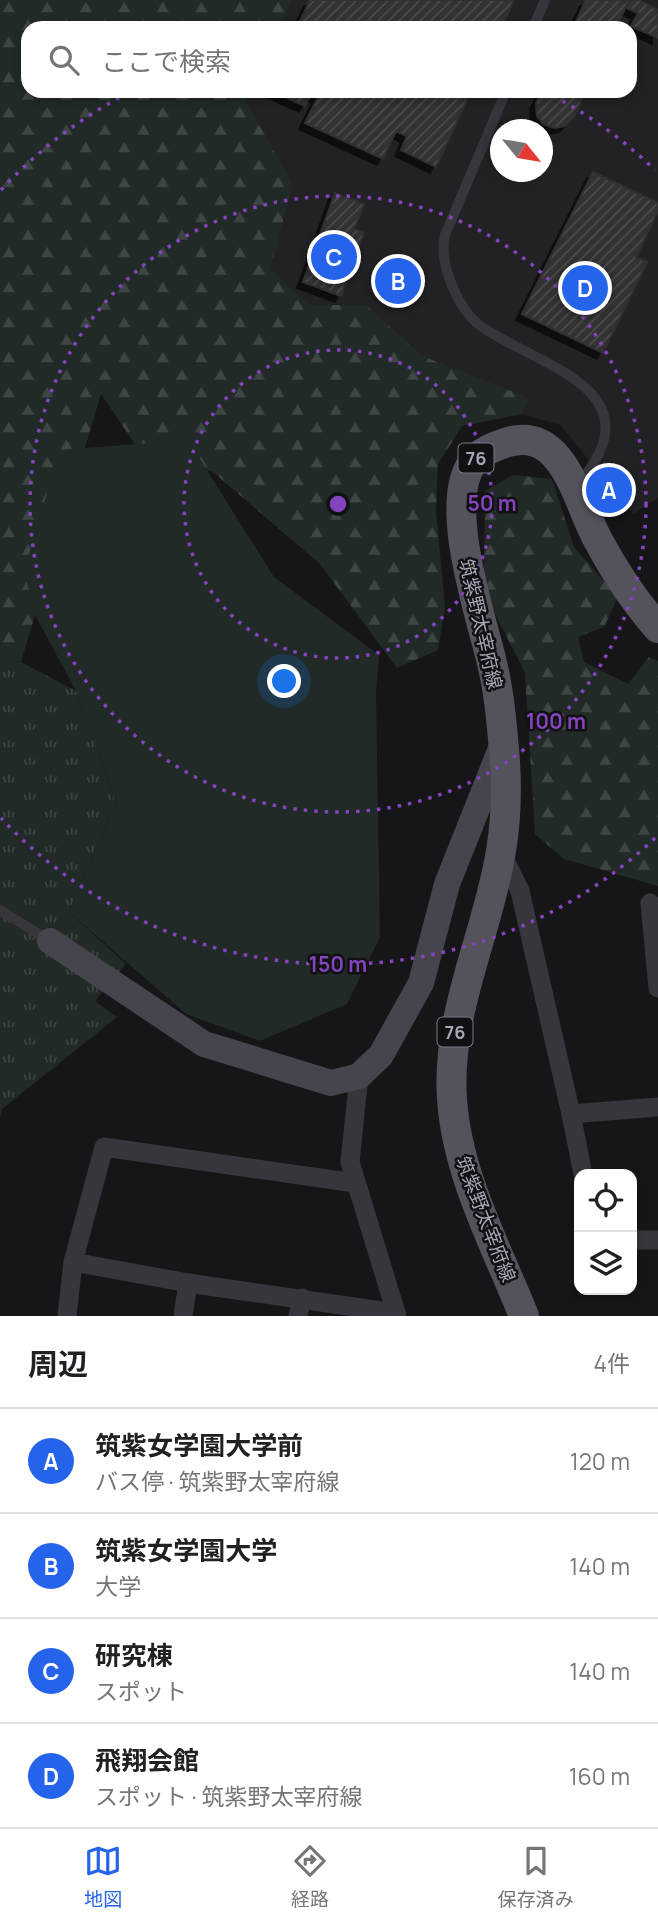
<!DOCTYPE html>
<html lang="ja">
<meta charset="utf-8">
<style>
:root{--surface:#fff;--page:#f6f6f6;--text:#202124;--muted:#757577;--line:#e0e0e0;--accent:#2563eb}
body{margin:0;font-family:Manrope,"Noto Sans JP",sans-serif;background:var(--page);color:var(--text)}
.controls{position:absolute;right:21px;bottom:21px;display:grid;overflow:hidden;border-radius:14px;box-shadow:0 4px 10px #0003}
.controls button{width:63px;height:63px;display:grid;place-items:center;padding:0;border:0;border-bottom:2px solid var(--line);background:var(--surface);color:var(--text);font:35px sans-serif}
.compass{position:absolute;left:490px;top:119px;width:63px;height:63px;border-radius:50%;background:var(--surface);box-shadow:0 4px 10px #0003;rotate:120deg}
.you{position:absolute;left:285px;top:682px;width:24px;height:24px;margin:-18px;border:5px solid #fff;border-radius:50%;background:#1a73e8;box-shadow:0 0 0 10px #1a73e833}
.badge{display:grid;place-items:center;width:46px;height:46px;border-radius:50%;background:var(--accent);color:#fff;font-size:23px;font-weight:700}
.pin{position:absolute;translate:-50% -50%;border:4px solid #fff;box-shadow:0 2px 7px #0006}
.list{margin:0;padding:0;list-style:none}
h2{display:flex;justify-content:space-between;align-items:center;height:91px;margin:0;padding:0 28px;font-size:30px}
h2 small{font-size:23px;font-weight:400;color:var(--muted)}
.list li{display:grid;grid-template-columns:46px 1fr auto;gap:21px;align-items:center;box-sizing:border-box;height:105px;padding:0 28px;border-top:2px solid var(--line)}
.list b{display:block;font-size:26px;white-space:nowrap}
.list p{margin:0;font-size:23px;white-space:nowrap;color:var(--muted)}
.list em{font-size:23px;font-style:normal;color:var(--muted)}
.icon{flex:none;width:38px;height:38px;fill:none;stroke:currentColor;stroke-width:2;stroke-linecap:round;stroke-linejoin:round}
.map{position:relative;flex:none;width:658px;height:1316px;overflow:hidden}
.search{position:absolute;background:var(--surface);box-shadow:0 4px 10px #0003;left:21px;right:21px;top:21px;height:77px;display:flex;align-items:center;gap:18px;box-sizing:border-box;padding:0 24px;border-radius:21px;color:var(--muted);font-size:26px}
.sheet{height:511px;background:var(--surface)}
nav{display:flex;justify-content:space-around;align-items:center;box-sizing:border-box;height:98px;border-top:2px solid var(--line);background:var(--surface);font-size:19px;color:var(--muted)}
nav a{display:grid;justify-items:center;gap:4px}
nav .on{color:var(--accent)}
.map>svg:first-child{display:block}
</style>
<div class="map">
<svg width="658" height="1316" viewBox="0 0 658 1316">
<defs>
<pattern id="grass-tufts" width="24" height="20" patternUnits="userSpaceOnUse" patternTransform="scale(1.75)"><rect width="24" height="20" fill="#212a26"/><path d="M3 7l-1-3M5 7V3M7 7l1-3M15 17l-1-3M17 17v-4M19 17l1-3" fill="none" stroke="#3e4643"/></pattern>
<pattern id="forest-firs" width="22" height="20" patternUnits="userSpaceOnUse" patternTransform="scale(1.75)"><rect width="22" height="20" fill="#212a26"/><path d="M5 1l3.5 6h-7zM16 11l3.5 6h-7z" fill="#3e4643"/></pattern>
<pattern id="building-hatch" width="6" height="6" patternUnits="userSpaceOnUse" patternTransform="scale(1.75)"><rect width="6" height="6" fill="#313033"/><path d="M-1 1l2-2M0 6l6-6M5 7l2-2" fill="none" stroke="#4c4b4e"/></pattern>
<filter id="shadow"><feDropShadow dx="-6" dy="6" stdDeviation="0" flood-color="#0009"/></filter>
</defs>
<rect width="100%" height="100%" fill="#161517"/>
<path fill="#222124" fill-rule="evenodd" d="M 0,0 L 658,0 L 658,498 L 633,514 L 560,425 L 278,346 L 0,215 ZM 28,28 L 630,28 L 630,91 L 28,91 ZM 500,130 L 542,130 L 542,172 L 500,172 Z"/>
<path fill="url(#grass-tufts)" d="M 0,658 L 21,662 L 76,691 L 116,803 L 69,912 L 126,964 L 95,1001 L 117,1017 L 2,1109 L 0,1118 Z"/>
<g fill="url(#forest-firs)">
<path d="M 0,0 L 292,0 L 279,28 L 28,28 L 28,91 L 249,91 L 245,100 L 293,184 L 270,269 L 309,305 L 366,305 L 422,356 L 529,398 L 522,414 L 462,426 L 438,464 L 436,511 L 445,607 L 438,650 L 397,668 L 320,564 L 213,472 L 141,453 L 101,394 L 21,662 L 0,658 Z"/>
<path d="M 513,475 L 552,479 L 574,547 L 618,597 L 604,627 L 578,637 L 584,662 L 628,684 L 649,657 L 658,661 L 658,886 L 564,859 L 535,834 L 525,673 L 484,592 L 485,491 Z"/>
</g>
<path fill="#212a26" d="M 188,440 L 274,577 L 379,655 L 376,694 L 380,937 L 347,1004 L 260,1041 L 186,1014 L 69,912 L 116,803 L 76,691 L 36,617 L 24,571 L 60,450 Z"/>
<g fill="url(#building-hatch)" stroke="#312f33" stroke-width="2" filter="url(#shadow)">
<path d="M 310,0 L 514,0 L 501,28 L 297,28 Z"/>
<path d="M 586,0 L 629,0 L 616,28 L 573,28 Z"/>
<path d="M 631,0 L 639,0 L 658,10 L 658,38 L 631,26 L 638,13 L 627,8 Z"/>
<path d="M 272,91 L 471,91 L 436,167 L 401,150 L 407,136 L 396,131 L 383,159 L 305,123 L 318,97 L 311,94 L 305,106 Z"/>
<path d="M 542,91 L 586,91 L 574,117 L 565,126 L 554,128 L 543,124 L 537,116 L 536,103 Z"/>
<path d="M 593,172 L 658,203 L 658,211 L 636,257 L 647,262 L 603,353 L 522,314 Z"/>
<path d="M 335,193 L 364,204 L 354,229 L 364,233 L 341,296 L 303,282 Z"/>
</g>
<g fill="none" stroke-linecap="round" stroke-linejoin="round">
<g stroke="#38363c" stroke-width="10">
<path d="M 533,28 L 545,0"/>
<path d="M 506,91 L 445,235 C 438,264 459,313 485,329 C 545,368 658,392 578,484"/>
<path d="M 0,910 L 50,941"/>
</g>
<g stroke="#38363c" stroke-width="19">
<path d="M 501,852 L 520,891 L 571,1114 L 658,1107"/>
<path d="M 650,903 L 658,988"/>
<path d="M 359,1076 L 350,1162 L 397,1316"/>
<path d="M 571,1114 L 583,1174"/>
<path d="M 632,1240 L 658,1240"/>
<path d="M 73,1262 L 104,1147 L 355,1183"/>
<path d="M 67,1316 L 73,1262 L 188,1283 L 396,1313"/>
<path d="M 183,1316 L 188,1283"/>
<path d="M 298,1316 L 302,1298"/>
</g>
<path stroke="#46444c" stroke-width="26" d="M 50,941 L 204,1044 L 331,1083 L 359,1076 L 381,1055 L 421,983 L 447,884 L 504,741"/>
<path stroke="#54525b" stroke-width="30" d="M 524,1316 C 496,1246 457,1175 452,1099 C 446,1013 488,933 501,851 C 507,815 507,775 503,739 C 501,714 498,687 492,663 C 481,616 442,503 473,462 C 481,451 496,446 508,442 C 565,426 578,505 598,540 C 614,570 635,602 658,628"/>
</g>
<g fill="none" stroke="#8444bd" stroke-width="3.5" stroke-dasharray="3.5 7">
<circle cx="338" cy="504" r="154"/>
<circle cx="338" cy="504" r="308"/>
<path d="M655 838A461 461 0 0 1 1 818M1 190A461 461 0 0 1 132 91M544 91A461 461 0 0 1 655 170"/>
</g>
<g text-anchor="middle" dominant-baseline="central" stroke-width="5" stroke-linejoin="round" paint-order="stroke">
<g fill="#111012" stroke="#7b7986" stroke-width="2">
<rect x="458.5" y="443.5" width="35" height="29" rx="5"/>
<rect x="437.5" y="1017.5" width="35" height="29" rx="5"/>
</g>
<g font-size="18" font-weight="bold" fill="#a9a6b7">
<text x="476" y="458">76</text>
<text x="455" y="1032">76</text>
</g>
<g font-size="19" fill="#a9a6b7" stroke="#111012">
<text transform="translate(481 624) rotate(77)">筑紫野太宰府線</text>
<text transform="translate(486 1219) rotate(69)">筑紫野太宰府線</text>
</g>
</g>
<circle cx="338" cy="504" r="10" fill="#8444bd" stroke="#111012" stroke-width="3.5"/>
<g font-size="21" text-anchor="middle" font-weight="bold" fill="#8444bd" stroke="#111012" stroke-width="5" stroke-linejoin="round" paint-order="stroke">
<text x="492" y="511">50 m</text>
<text x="556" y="729">100 m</text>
<text x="338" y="972">150 m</text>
</g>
</svg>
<div class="controls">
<button><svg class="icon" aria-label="locate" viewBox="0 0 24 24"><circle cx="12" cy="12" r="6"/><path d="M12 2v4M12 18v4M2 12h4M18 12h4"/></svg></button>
<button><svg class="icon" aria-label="layers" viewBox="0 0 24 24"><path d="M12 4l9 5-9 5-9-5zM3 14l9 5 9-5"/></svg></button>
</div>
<svg class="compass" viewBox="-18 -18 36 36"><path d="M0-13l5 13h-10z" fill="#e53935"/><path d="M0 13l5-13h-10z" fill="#757577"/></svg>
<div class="you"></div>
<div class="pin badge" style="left:609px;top:490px">A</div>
<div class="pin badge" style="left:398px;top:281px">B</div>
<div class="pin badge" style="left:334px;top:257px">C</div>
<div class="pin badge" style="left:585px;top:288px">D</div>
<div class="search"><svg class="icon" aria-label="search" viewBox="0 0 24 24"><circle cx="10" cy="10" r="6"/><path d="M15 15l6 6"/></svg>ここで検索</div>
</div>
<section class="sheet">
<h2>周辺<small>4件</small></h2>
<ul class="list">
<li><span class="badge">A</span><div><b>筑紫女学園大学前</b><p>バス停 · 筑紫野太宰府線</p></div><em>120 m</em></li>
<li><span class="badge">B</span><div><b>筑紫女学園大学</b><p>大学</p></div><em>140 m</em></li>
<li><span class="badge">C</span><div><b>研究棟</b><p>スポット</p></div><em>140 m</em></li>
<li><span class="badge">D</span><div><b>飛翔会館</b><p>スポット · 筑紫野太宰府線</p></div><em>160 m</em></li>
</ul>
</section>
<nav>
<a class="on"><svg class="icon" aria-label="map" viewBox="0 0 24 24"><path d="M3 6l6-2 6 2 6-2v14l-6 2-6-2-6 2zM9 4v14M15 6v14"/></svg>地図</a>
<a><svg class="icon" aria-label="directions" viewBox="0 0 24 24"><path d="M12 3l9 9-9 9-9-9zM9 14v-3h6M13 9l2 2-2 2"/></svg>経路</a>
<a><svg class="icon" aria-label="saved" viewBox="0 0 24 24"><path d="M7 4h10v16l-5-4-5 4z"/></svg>保存済み</a>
</nav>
